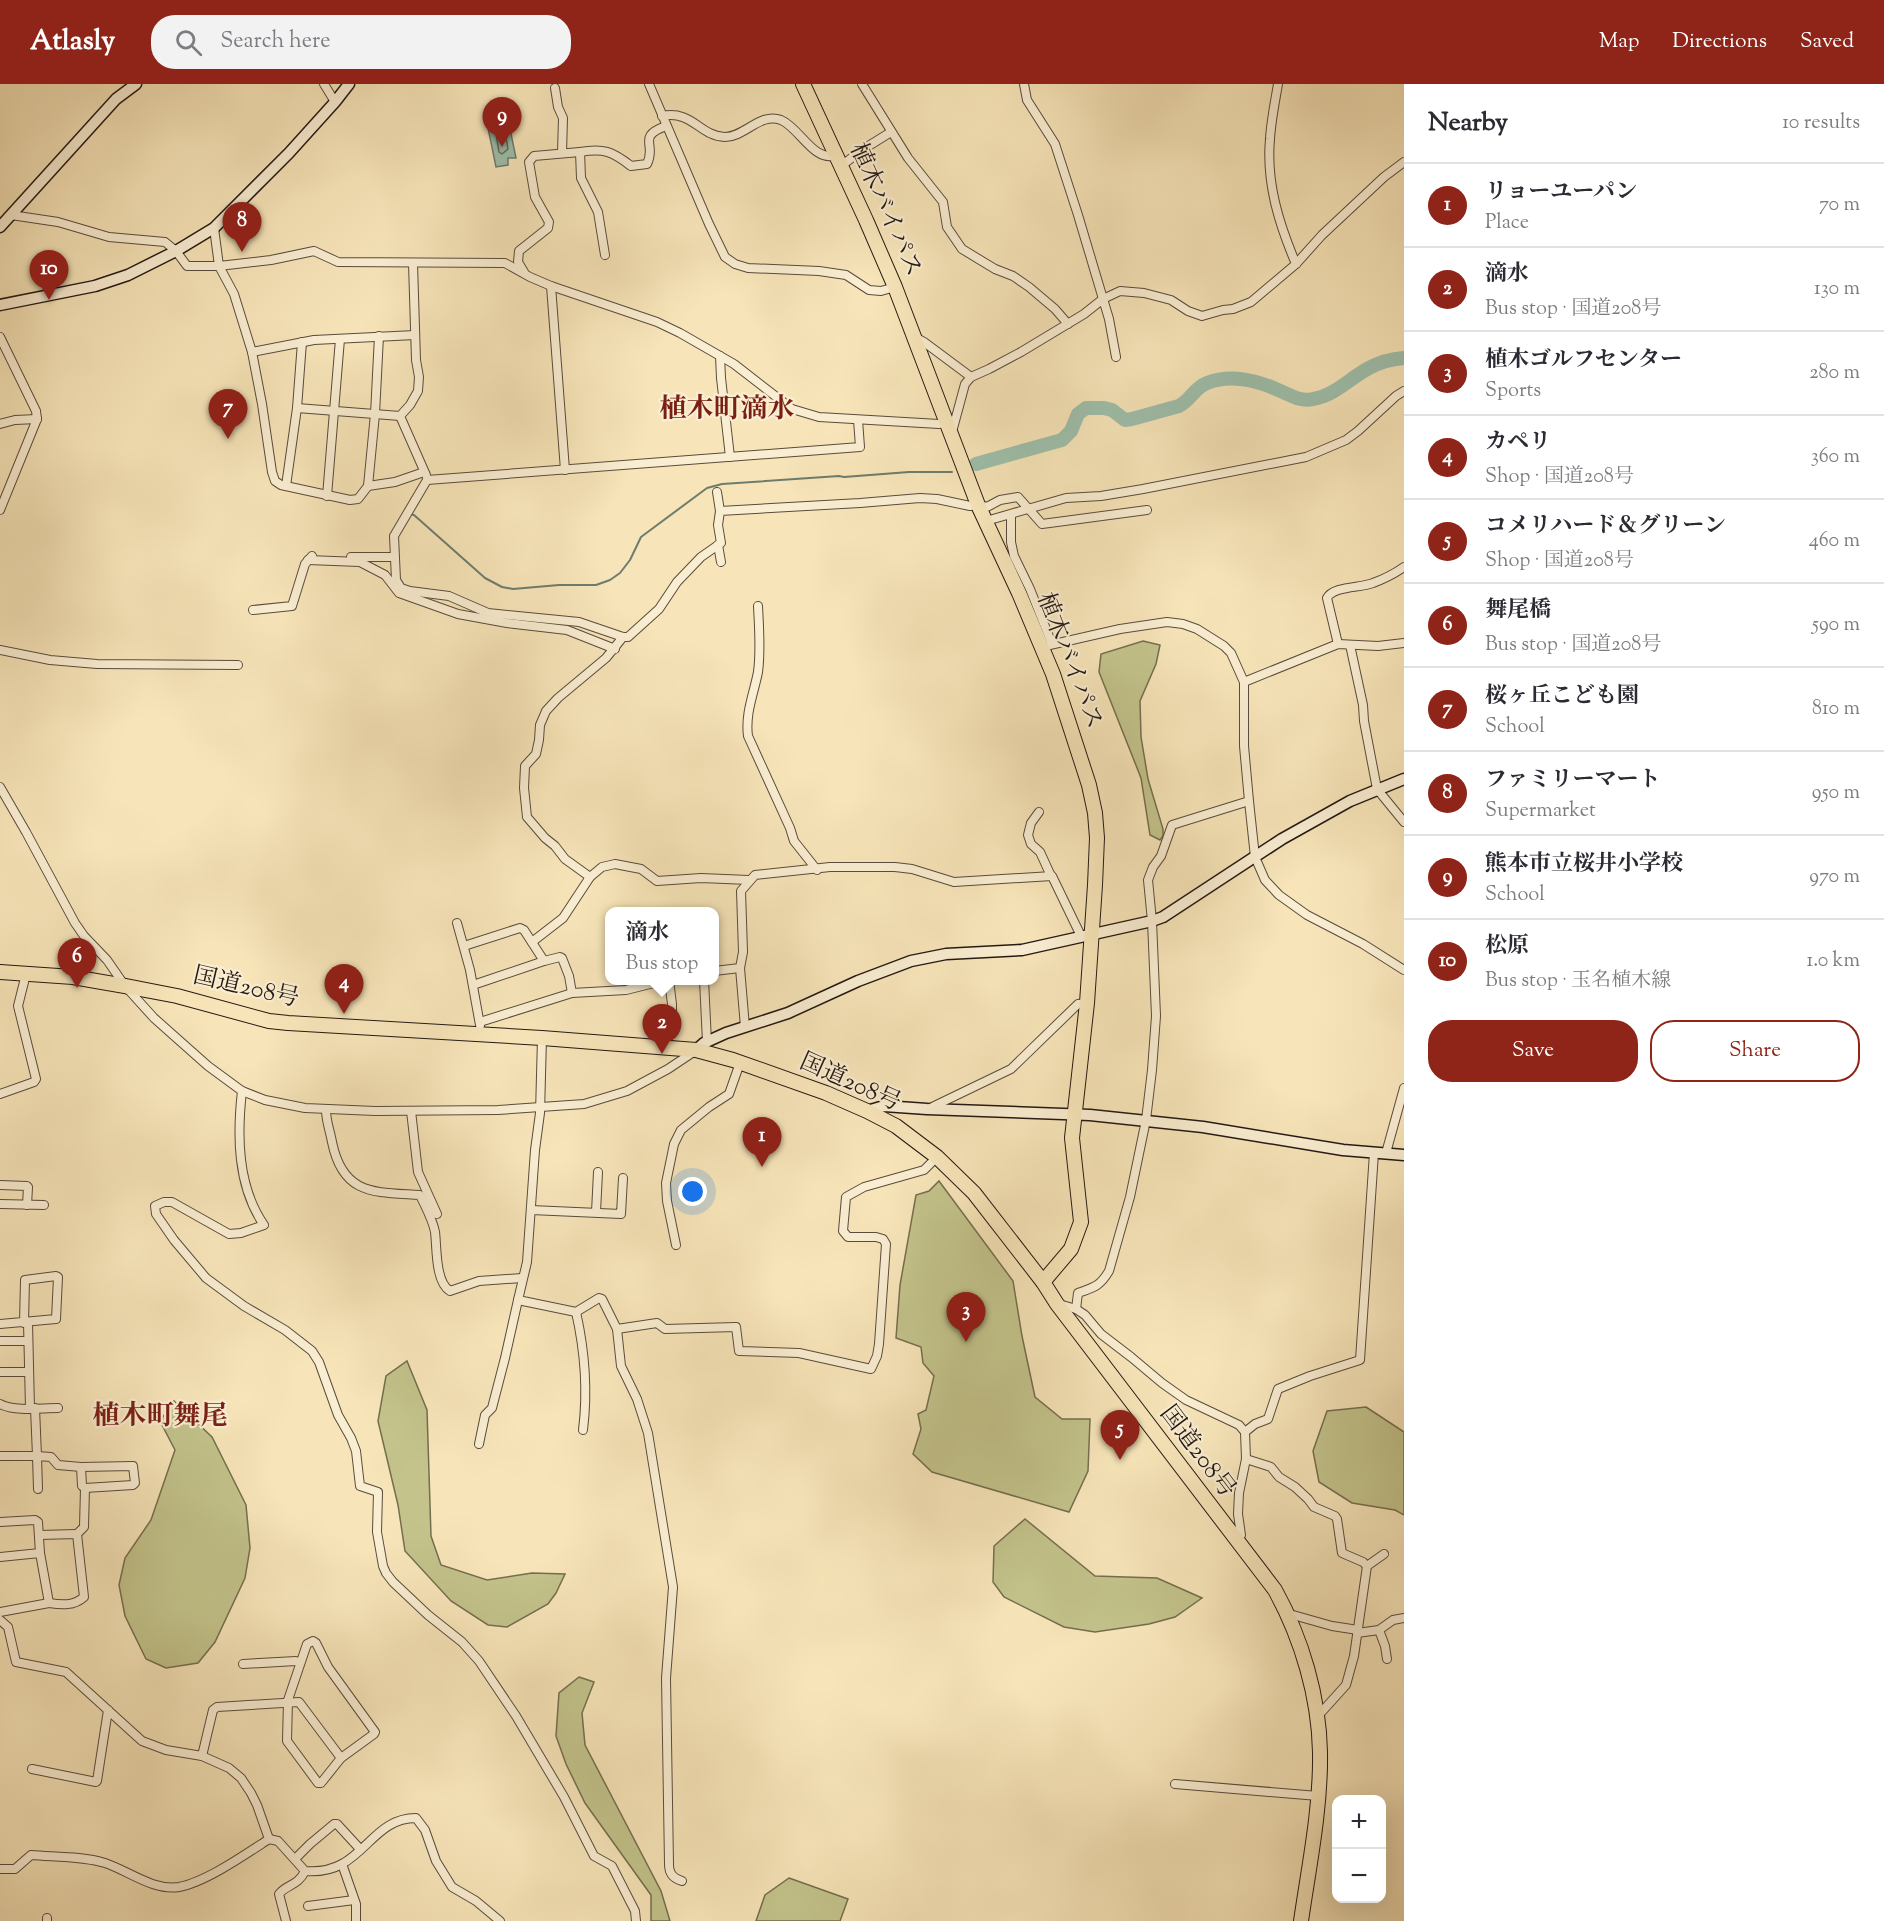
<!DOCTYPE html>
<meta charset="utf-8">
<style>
:root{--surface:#fff;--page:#f2f2f3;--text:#2b2b33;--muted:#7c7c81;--line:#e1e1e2;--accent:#8f2418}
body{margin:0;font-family:"Sorts Mill Goudy","Noto Serif JP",serif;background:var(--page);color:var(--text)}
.controls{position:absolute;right:18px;bottom:18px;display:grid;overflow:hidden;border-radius:12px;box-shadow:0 6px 24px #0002}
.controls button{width:54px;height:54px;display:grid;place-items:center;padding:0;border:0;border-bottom:2px solid var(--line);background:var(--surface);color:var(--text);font:30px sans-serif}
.you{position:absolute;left:693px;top:1108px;width:21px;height:21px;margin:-15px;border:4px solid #fff;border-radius:50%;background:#1a73e8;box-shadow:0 0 0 9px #1a73e833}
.badge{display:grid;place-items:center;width:39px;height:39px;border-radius:50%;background:var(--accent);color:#fff;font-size:20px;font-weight:700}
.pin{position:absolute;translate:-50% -50px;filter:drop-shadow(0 2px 3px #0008)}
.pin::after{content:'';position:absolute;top:32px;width:21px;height:18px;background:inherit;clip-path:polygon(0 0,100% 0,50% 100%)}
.popup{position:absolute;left:605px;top:823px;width:114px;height:78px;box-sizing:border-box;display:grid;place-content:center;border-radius:12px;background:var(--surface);filter:drop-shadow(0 2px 4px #0005);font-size:20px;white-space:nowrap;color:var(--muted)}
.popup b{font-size:22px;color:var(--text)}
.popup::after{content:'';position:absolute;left:50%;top:100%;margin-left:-12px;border:12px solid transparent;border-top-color:var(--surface)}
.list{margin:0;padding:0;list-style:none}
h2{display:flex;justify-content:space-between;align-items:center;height:78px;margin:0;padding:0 24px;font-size:26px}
h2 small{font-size:20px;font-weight:400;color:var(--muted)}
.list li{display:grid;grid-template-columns:39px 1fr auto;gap:18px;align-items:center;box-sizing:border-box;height:84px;padding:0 24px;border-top:2px solid var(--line)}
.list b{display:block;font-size:22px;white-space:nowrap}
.list p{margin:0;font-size:20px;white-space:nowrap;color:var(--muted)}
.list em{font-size:20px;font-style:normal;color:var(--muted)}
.actions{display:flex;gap:12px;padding:18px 24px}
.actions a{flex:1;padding:14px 0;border:2px solid var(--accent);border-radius:24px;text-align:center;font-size:21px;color:var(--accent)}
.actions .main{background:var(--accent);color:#fff}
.icon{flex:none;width:33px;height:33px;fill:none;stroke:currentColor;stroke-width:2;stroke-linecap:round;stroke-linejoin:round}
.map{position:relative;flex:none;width:1404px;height:1837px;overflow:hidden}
header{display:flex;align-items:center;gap:36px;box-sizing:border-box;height:84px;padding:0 30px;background:var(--accent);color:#fff}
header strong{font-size:28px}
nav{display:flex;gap:33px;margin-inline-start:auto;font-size:21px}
.search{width:420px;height:54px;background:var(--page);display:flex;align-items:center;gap:15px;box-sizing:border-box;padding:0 21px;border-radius:24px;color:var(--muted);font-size:22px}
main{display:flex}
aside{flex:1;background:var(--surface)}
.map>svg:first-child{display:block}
</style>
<header>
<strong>Atlasly</strong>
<div class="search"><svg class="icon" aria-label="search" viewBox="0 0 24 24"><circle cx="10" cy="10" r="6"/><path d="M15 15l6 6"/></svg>Search here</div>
<nav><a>Map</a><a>Directions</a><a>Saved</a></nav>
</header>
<main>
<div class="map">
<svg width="1404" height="1837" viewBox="0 0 1404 1837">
<rect width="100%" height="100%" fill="#f7e5b9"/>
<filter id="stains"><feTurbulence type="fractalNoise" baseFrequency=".00333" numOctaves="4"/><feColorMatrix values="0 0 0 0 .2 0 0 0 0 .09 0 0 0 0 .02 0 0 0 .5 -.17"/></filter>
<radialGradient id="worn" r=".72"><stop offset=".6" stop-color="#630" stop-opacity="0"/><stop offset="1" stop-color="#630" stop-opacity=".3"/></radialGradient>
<g fill="#c3c38b" stroke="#746e4f" stroke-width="1.5">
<path d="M 1143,557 L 1160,561 L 1156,580 L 1140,617 L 1141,653 L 1148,695 L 1163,745 L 1163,752 L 1160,756 L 1150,751 L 1141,694 L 1099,588 L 1101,570 Z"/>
<path d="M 939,1097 L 1013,1197 L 1022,1252 L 1035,1313 L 1062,1335 L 1090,1335 L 1088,1387 L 1069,1428 L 932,1388 L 913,1370 L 921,1345 L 918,1330 L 926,1326 L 934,1292 L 923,1279 L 921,1263 L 896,1254 L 900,1201 L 916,1111 L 929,1107 Z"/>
<path d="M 407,1277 L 427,1326 L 431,1452 L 441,1481 L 487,1496 L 532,1489 L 565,1490 L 556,1509 L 548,1520 L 507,1543 L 488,1541 L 451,1517 L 405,1467 L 398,1421 L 378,1337 L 386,1292 Z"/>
<path d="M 174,1317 L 212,1353 L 246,1421 L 250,1464 L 245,1494 L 215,1558 L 198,1579 L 166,1584 L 146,1575 L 125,1532 L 119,1501 L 125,1474 L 151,1436 L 175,1366 L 160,1337 Z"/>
<path d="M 1366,1323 L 1404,1348 L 1404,1431 L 1395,1426 L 1352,1419 L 1319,1398 L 1313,1367 L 1327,1327 Z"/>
<path d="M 1025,1435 L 1095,1492 L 1157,1494 L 1202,1514 L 1175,1533 L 1149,1540 L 1095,1548 L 1064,1543 L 1004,1513 L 993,1498 L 994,1462 Z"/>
<path d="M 579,1593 L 594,1598 L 582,1629 L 585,1661 L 661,1807 L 670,1837 L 651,1837 L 651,1811 L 585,1719 L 566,1680 L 556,1652 L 559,1609 Z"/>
<path d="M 789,1794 L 848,1815 L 840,1837 L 756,1837 L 765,1811 Z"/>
</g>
<path fill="#9ebfab" stroke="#6d7c6e" stroke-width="1.5" d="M 504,32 L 509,40 L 516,74 L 508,74 L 508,81 L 496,83 L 487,39 Z"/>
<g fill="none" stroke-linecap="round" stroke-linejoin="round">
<path stroke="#616c5f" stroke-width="1.5" d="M 501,40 L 504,43 L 508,65 L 502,70 L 499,68 L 495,44 Z"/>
<path stroke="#6d7c6e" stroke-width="2" d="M 409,430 L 414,431 L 485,494 L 502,503 L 513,505 L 559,501 L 596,501 L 610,496 L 620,489 L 630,476 L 641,453 L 707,404 L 722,400 L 839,392 L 844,393 L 909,388 L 952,388"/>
<path stroke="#9ebfab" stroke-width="14" d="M 976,380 L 1062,356 L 1071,347 L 1078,330 L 1086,324 L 1104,324 L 1112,326 L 1125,336 L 1132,335 L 1179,322 C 1191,316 1194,304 1207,299 C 1230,290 1257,296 1278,306 C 1291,311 1299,318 1313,315 C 1334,312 1350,294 1369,284 C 1380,278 1392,275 1404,274"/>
<g stroke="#594b3c" stroke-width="10">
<g id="street">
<path d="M 324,0 L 335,18"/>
<path d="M 649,0 L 709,140 L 725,173 L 735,180 L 748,184 L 819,187 L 846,191 L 869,206 L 881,207 L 895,203"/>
<path d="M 862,0 L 908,74 L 943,118 L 947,143 L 962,165 L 995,185 L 1013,192 L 1029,203 L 1055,225 L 1068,240"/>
<path d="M 1024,0 L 1027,16 L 1055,60 L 1078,131 L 1109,235 L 1116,273"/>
<path d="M 1278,0 C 1275,18 1271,37 1270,55 C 1266,99 1279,140 1296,180"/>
<path d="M 555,4 L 558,23 L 563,34 L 562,69"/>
<path d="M 662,32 C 693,26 699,52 725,53 C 745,53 760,28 781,36 C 800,44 814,79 836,71"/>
<path d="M 841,82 L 862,66 L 891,48"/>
<path d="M 11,131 L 58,138 L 109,153 L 165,158 L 176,167 L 187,182 L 219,182 L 271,176 L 314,167 L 338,178 L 505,179 L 530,193 L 551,202 L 657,238 L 680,249 L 734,280 L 792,325 L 819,333 L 939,340 L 946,337"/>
<path d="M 214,144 L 219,182 L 234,210 L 252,268 L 262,320 L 272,388 L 275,397 L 281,401 L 350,416 L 358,415 L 368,402 L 395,398 L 424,388"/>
<path d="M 605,171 L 598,128 L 581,94 L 580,68 C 603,64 612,67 631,82 L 647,80 C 657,60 636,53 666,42"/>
<path d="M 413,179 L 416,276 L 419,293 L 418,307 L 410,321 L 400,332 L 426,391"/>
<path d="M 524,188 L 518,178 L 519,167 L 548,144 L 549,138 L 535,113 L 529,78 L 534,72 L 580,68"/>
<path d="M 551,202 L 565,386"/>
<path d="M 0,253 L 36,327 L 37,335 L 0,426"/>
<path d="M 915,253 L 924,258 L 971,293"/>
<path d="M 252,268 L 314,256 L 415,251"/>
<path d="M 720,272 L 721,294 L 730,373"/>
<path d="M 297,324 L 400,332"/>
<path d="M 0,340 L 15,336 L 37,335"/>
<path d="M 952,348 L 965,300 L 971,293 L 989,285 L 1021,268 L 1084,230 L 1103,215 L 1120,207 L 1144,209 L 1171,216 L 1188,227 L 1202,232 L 1223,226 L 1233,225 L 1251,218 L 1296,180 L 1322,151 L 1384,93 L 1404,78"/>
<path d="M 427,396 L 394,452 L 396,496 L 401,504 L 410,507 L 449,512 L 488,529 L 579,538 L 623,553 L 628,553 L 659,525 L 677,498 L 701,473 L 721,459 L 718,441 L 720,427 L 860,419 L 920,414 L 937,415 L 970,422 L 978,421 L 987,423 L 1000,416 L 1018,413 L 1042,440 L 1147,426"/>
<path d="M 427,396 L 860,363 L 858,336"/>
<path d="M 286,402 L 297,324 L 302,258"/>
<path d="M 368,402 L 375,330 L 379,252"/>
<path d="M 717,408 L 720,427"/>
<path d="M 327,412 L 340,255"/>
<path d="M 1011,431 L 1011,458 L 1014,472 L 1030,505 L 1052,560"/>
<path d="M 986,437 L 1066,414 L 1101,412 L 1143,405 L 1306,373 L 1346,356 L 1358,347 L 1396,312 L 1404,307"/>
<path d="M 718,461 L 721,478"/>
<path d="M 351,473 L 394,473"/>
<path d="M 308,476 L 360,478 L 385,491 L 399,509 L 458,530 L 507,539 L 567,546 L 615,565"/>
<path d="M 758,522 C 759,544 761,566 758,588 C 754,609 745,629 748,652 L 790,744 L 794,757 L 817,786"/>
<path d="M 253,526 L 292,522 L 305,480 L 312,472"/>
<path d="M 623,553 L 606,574 L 558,614 L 546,627 L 540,641 L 539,656 L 536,670 L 525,682 L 524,704 L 527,733 L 545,754 L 555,762 L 565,775 L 590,793 L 602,783 L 615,780 L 641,785 L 657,797 L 701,794 L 749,796"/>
<path d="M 1338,560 L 1327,514 C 1333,502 1361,504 1373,499 C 1384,495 1394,490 1404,483"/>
<path d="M 1350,561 L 1363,621 L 1364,637 L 1377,705 L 1404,738"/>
<path d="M 1041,563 L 1120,545 L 1167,538 L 1183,540 L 1197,545 L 1224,562 L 1231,569 L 1244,598 L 1244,662 L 1249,717 L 1255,773 L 1265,796 L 1279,811 L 1307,831 L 1363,860 L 1404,886"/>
<path d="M 0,566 L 50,576 L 97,580 L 238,581"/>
<path d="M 1244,598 L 1338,560 L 1378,562 L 1404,559"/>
<path d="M 0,703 L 26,748 L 75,839 L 84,852 L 107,876 L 125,902 L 154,934 L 208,982 L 242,1007 L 265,1016 L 305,1024 L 375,1027 L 498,1026 L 584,1020 L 627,1007 L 668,985 L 695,967"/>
<path d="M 1039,728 L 1031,739 L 1028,751 L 1031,760 L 1040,768 L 1051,792"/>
<path d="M 457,839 L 470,886 L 480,941"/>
<path d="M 532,858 L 563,834 L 590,793"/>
<path d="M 464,862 L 520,844 L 524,846 L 544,877 L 473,901"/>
<path d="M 544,877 L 560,873 L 562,874 L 569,892 L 572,909"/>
<path d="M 714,887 L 740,884"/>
<path d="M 669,896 L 672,920 L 672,938"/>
<path d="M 704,896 L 707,958"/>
<path d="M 480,938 L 572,909 L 626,906 L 666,896"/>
<path d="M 745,943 L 740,884 L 743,868 L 741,807 L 755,791 L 830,783 L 895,783 L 912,785 L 954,798 L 1052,792 L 1081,852"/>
<path d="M 542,954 L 540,1029 L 535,1066 L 527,1178 L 518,1216 L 576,1228 L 599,1214 L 602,1215 L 617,1245 L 621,1282 L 637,1315 L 648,1349 L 673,1503 L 666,1594 L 669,1780 C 669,1790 673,1794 682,1797"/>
<path d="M 242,1007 C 237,1051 237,1102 264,1141 L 241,1149 L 229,1150 L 172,1118 L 164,1118 L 155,1122 L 156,1130 L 174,1156 L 206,1194 L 244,1222 L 285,1246 L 312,1267 L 319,1278 L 338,1331 L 351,1354 L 356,1367 L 360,1402 L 378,1408 L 377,1448 L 383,1482 L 386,1489 L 393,1498 L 428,1531 L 462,1558 L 479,1577 L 516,1632 L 564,1713 L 594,1772 L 612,1782 L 635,1827 L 636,1837"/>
<path d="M 0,1010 L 34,998 L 36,995 L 18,922 L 26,890"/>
<path d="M 928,1025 L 1011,985 L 1078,920 L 1087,919"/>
<path d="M 326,1026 C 326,1037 330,1047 332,1058 C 343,1112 375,1108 420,1111 C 425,1122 433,1136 435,1148 C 437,1163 435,1198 450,1207 L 479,1197 L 522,1194"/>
<path d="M 411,1027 L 418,1088 L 437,1130"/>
<path d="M 1386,1069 L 1404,1004"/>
<path d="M 0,1101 L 27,1102 L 28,1103 L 27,1121"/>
<path d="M 0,1120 L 44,1121"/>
<path d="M 531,1126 L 621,1130 L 623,1094"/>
<path d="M 596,1128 L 598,1088"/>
<path d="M 676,1161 L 667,1117 L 666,1099 L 674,1060 L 681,1046 L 709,1023 L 729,1010 L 740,979"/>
<path d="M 1059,1220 L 1076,1225 L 1085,1231 L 1101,1250 L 1131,1273 L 1162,1299 L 1186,1316 L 1239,1341 L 1245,1348 L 1246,1375 L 1239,1409 L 1238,1430 L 1241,1451 L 1237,1458"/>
<path d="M 1076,1225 L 1078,1209 C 1095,1203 1100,1202 1109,1187 L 1130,1113 L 1146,1036 L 1152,986 L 1156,932 L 1152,837 L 1148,796 L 1153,783 L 1161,772 L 1172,741 L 1249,717"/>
<path d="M 576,1228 C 585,1268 588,1306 583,1346"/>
<path d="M 28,1238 L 30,1325"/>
<path d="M 0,1240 L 56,1235 L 58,1193 L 56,1192 L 25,1196 L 24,1239"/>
<path d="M 617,1245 L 657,1239 L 665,1245 L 736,1243 L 739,1267 L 799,1269 L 871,1285 L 877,1272 L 879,1260 L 886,1160 L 883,1155 L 876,1153 L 848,1153 L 843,1147 L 846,1113 L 864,1103 L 924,1086 L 937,1073"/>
<path d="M 0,1257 L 28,1257"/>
<path d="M 0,1288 L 29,1288"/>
<path d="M 0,1320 C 17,1328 40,1324 58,1324"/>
<path d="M 1245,1348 L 1255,1340 L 1268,1335 L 1278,1305 L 1310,1292 L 1360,1276 L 1374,1069"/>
<path d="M 479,1360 L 485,1331 L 492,1324 L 505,1274 L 518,1216"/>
<path d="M 0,1372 L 37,1372 L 35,1324"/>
<path d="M 1246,1375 L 1271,1383 L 1279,1393 L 1295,1403 L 1308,1415 L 1314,1423 L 1335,1432 L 1337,1435 L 1342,1469 L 1363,1478 L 1367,1482"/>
<path d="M 81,1383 L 133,1382 L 135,1399 L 133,1401 L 85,1404"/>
<path d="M 38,1405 L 37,1372 L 51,1373 L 58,1381 L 81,1383 L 82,1402 L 85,1404 L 84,1443 L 77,1450"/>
<path d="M 0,1438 L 35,1436 L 38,1438 L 40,1469"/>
<path d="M 39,1451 L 77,1450 L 84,1513 C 74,1522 62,1521 49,1519"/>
<path d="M 0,1473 L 40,1469 L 49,1519 L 0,1528"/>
<path d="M 1289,1532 L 1293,1531 L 1332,1542 L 1358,1546"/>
<path d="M 0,1536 L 8,1543 L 16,1578 L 66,1588 L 142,1657 L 166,1666 L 202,1672 L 229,1684 L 241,1694 L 251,1709 L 257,1721 L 269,1755"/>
<path d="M 1379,1546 L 1393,1536 L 1404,1534"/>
<path d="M 1357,1549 L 1379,1546 L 1385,1562 L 1387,1575"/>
<path d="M 313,1557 L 316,1559 L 328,1583 L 375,1648 L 374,1650 L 341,1674 L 321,1699 L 318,1699 L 287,1657 L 288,1616 L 307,1560 Z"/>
<path d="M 243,1580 L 296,1577 L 300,1579"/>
<path d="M 1317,1633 L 1346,1601 L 1354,1572 L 1367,1482 L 1384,1470"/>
<path d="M 202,1672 L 213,1626 L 217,1623 L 299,1618 L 341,1674"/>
<path d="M 32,1685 L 96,1698 L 97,1697 L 108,1626"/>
<path d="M 1175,1700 L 1318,1712"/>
<path d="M 295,1775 L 310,1760 L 334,1740 L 337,1740 L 360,1765"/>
<path d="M 342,1780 L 356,1820 L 356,1837"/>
<path d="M 0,1785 L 15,1785 L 31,1771 C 55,1773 82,1772 105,1779 C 129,1787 153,1807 179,1803 C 206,1798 246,1770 269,1755 L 278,1757 L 305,1787 C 317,1788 331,1786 342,1780 C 369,1765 381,1734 416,1734 L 425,1746 L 436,1777 L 452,1803 L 476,1817 L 500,1837"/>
<path d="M 308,1822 L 354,1816"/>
<path d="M 47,1834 L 47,1837"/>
<path d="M 286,1837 L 279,1810 C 287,1800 298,1802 305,1787"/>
</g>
</g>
<g stroke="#241813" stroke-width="13">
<g id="secondary">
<path d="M 0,143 L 116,15 L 136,0"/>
<path d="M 0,221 L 95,202 L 128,191 L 176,167 L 214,144 L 289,69 L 335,18 L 349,0"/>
<path d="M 696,966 L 704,959 L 726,949 L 788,929 L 858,897 L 911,877 L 946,870 L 1022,866 L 1152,837 L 1163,833 L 1282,755 L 1350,717 L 1404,695"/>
<path d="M 867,1027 L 884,1022 L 927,1025 L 1090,1031 L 1203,1043 L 1343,1066 L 1404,1071"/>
</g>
</g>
<g stroke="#241813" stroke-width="16">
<g id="highway">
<path d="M 803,0 L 866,136 L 895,203 L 978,421 L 1019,509 L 1053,590 L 1089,701 L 1095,729 L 1097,754 L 1095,801 L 1087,919 L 1072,1054 L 1081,1138 L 1071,1165 L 1043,1198"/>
<path d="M 0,888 L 73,893 L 125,902 L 177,912 L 269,937 L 288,939 L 542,954 L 696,966 L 733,976 L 826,1009 L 867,1027 L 896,1042 L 937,1073 L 974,1109 L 1043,1198 L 1057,1220 L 1275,1506 C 1302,1555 1319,1613 1320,1668 C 1321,1724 1309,1782 1301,1837"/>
</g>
</g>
<use href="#street" stroke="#faeed2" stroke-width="8"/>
<use href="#secondary" stroke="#faeed2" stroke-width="10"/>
<use href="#highway" stroke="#f7e5b9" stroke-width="14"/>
</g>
<g text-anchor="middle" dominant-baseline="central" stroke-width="4.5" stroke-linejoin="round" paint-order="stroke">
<g font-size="24" fill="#241813" stroke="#faeed2">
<text transform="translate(885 126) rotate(66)">植木バイパス</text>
<text transform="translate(1069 577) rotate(69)">植木バイパス</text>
<text transform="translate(246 904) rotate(13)">国道208号</text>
<text transform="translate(850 999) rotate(24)">国道208号</text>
<text transform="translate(1197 1368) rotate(53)">国道208号</text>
</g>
<g font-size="27" font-weight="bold" fill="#7a1f14" stroke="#faeed2">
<text x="727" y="326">植木町滴水</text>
<text x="160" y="1333">植木町舞尾</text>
</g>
</g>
<rect width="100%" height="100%" filter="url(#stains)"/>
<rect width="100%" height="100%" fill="url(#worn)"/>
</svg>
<div class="controls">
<button>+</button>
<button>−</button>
</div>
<div class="you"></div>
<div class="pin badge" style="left:762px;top:1083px">1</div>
<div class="pin badge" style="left:662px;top:970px">2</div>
<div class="popup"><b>滴水</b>Bus stop</div>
<div class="pin badge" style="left:966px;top:1258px">3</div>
<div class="pin badge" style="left:344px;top:930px">4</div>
<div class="pin badge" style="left:1120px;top:1376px">5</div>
<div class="pin badge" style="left:77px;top:904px">6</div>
<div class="pin badge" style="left:228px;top:355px">7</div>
<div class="pin badge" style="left:242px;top:168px">8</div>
<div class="pin badge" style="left:502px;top:63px">9</div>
<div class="pin badge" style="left:49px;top:216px">10</div>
</div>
<aside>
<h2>Nearby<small>10 results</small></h2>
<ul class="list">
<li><span class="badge">1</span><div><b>リョーユーパン</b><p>Place</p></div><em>70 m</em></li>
<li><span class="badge">2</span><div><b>滴水</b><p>Bus stop · 国道208号</p></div><em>130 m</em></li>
<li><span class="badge">3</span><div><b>植木ゴルフセンター</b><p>Sports</p></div><em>280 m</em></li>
<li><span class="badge">4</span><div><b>カペリ</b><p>Shop · 国道208号</p></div><em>360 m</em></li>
<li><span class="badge">5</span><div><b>コメリハード＆グリーン</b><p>Shop · 国道208号</p></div><em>460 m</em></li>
<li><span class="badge">6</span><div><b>舞尾橋</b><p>Bus stop · 国道208号</p></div><em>590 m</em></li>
<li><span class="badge">7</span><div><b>桜ヶ丘こども園</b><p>School</p></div><em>810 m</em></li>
<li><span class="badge">8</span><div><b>ファミリーマート</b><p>Supermarket</p></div><em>950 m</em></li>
<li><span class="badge">9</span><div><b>熊本市立桜井小学校</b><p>School</p></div><em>970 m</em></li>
<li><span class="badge">10</span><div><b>松原</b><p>Bus stop · 玉名植木線</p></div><em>1.0 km</em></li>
</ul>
<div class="actions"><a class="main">Save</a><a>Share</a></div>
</aside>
</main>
